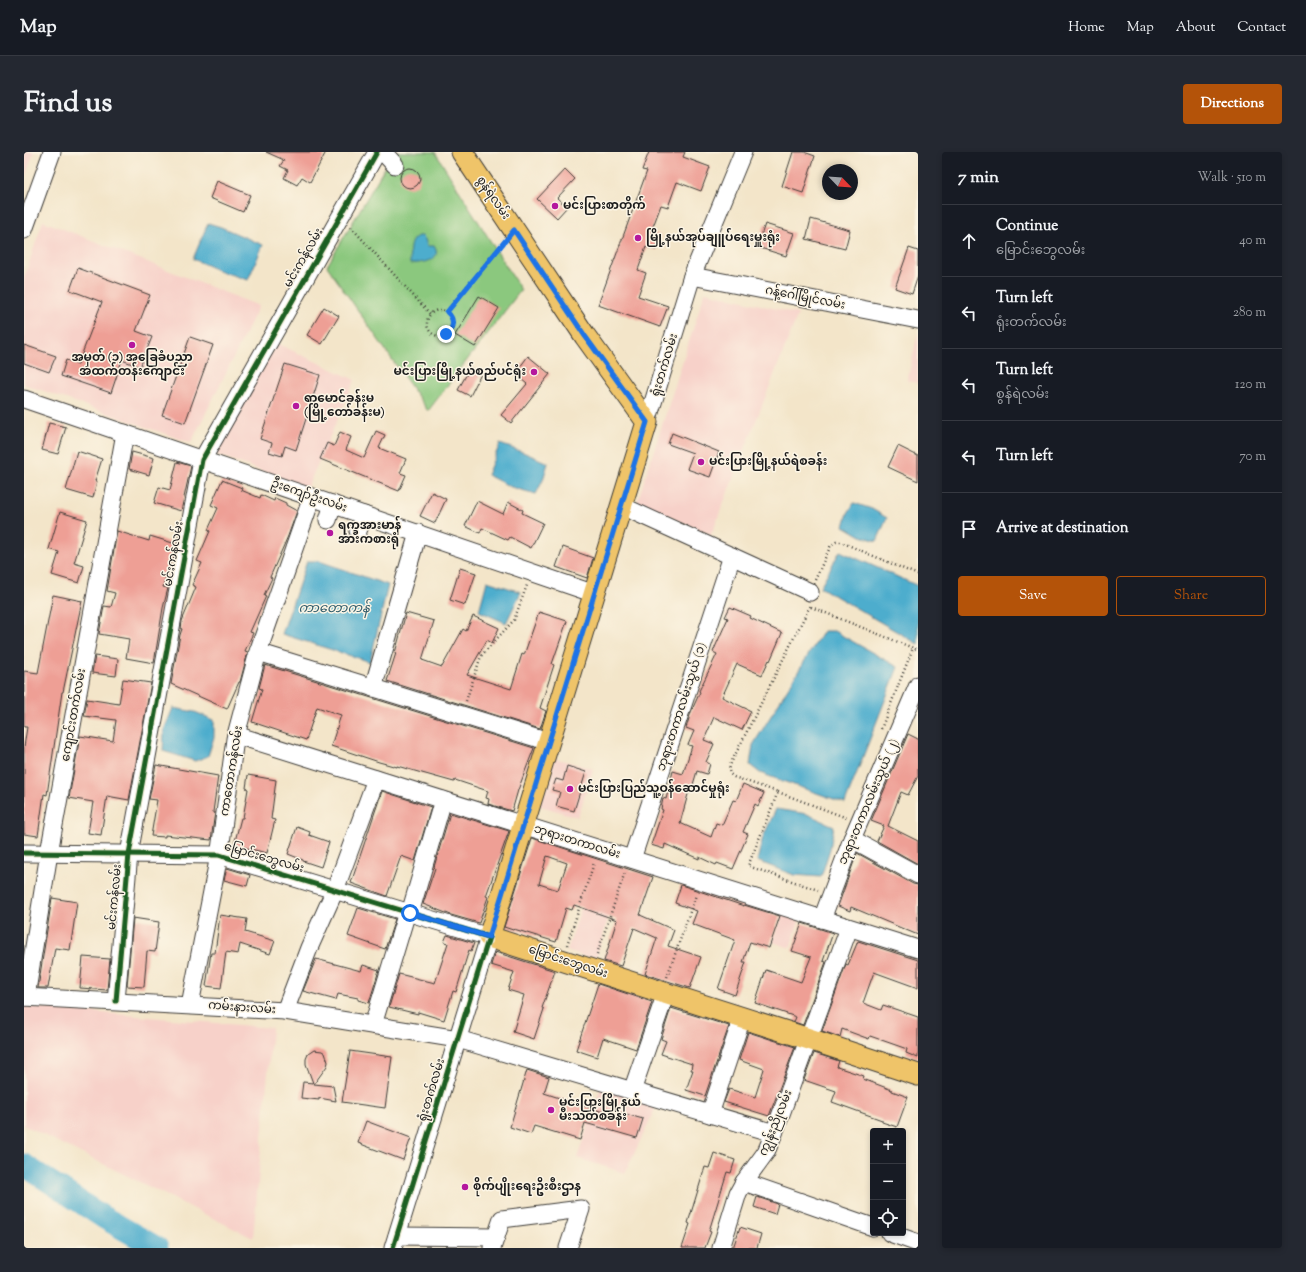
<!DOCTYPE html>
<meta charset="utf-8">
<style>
:root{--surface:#171b24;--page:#242831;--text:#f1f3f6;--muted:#9ea1a6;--line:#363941;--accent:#b45309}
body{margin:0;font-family:"Sorts Mill Goudy","Noto Sans Myanmar",serif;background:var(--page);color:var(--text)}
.controls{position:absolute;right:12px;bottom:12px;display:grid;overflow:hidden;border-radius:4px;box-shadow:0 2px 6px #0003}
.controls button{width:36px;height:36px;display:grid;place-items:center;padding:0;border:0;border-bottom:1px solid var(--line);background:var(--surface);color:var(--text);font:20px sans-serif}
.compass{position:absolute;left:798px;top:12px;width:36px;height:36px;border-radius:50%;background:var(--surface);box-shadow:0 2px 6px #0003;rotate:115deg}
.stop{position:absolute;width:12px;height:12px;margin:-9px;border:3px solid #1a73e8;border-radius:50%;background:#fff}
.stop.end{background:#1a73e8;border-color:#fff;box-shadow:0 1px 4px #0008}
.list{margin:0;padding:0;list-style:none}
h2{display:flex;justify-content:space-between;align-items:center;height:52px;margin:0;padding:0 16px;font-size:17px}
h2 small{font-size:13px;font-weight:400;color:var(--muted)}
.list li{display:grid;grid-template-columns:26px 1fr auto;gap:12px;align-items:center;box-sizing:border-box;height:72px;padding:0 16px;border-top:1px solid var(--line)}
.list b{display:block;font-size:15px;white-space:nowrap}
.list p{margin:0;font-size:13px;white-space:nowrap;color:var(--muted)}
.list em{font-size:13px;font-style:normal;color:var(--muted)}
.actions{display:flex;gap:8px;padding:12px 16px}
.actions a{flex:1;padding:9px 0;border:1px solid var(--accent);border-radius:4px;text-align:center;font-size:14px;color:var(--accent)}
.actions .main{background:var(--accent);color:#fff}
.icon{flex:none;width:22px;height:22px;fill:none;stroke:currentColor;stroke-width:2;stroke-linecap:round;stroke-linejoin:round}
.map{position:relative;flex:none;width:894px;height:1096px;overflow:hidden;border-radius:4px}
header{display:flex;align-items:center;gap:24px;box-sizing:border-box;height:56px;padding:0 20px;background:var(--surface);border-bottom:1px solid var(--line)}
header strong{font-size:19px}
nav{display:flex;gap:22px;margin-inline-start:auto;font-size:14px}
.intro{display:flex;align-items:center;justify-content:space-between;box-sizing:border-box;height:96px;padding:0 24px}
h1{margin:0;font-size:28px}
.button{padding:10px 18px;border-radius:4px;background:var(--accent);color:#fff;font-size:14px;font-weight:700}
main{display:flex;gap:24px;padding:0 24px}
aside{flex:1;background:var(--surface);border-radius:4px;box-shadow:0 2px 6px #0003}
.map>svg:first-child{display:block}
</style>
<header>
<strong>Map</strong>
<nav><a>Home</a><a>Map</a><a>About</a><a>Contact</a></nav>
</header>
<div class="intro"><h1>Find us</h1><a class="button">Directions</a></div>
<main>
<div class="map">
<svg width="894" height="1096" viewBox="0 0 894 1096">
<rect width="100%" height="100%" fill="#fcf5e5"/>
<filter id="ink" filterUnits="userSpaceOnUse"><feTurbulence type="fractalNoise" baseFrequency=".025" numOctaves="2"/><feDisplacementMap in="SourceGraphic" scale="8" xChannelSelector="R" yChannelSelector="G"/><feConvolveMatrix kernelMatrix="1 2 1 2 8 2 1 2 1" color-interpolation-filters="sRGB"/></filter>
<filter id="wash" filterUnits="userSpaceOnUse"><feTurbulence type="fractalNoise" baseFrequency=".012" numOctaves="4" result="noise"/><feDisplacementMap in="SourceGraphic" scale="16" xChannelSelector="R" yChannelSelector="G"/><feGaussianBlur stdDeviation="0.9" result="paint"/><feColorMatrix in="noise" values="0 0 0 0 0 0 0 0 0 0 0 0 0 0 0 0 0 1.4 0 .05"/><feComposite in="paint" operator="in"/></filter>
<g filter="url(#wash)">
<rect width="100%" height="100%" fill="#f3e5c9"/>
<g fill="#f7d1c9">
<path d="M 0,0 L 10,0 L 0,28 Z"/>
<path d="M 19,69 L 235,154 L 167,291 L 0,232 L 0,126 Z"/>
<path d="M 681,140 L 774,162 L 687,383 L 613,351 Z"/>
<path d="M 894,181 L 894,231 L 883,229 Z"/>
<path d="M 252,191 L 331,228 L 283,336 L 189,301 Z"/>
<path d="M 527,605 L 569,617 L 554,665 L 513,653 Z"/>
<path d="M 567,726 L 594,735 L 571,808 L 543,799 Z"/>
<path d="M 760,758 L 777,764 L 766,796 L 749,790 Z"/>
<path d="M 0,854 L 248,876 L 229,1086 L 0,973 Z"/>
<path d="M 577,935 L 633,953 L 601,1021 L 553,1006 Z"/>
</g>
<path fill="#8bc87e" stroke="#54724d" d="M 370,0 L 411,0 L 497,138 L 404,259 L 303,114 Z"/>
<g fill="#4eadcd" stroke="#356474">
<path d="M 184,71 L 197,75 L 239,93 L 224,128 L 196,119 L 169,107 Z"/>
<path d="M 394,84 L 398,84 L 401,87 L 403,94 L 410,94 C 420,109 396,111 386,112 C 386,102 383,89 394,84 Z"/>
<path d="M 476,292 L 501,301 L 524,311 L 519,328 L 512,342 L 487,335 L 463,323 Z"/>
<path d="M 830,351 L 848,357 L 863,366 L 853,389 L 837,384 L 820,374 L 824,361 Z"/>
<path d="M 816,399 L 894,434 L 894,492 L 796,435 Z"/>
<path d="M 283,409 L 295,409 L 364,433 L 346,510 L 258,482 Z"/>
<path d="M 463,429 L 497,440 L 482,471 L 455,459 Z"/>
<path d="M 799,479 L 810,479 L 874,515 L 821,651 L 736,621 L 726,613 L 729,593 Z"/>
<path d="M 149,556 L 171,560 L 190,568 L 190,585 L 184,604 L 171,609 L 139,599 L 140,578 Z"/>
<path d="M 752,657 L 783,662 L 810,674 L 806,697 L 797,725 L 770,723 L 733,709 L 739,685 Z"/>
</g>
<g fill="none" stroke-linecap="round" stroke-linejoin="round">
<path stroke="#4eadcd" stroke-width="23" d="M 0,1013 L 79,1065 L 133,1096"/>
</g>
<g id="blocks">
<g fill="#ee9f95" fill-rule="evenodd">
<path d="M 242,0 L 302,0 L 286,30 L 278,25 L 273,33 L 260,26 L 264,18 L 256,14 L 260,8 Z"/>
<path d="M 625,0 L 661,0 L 659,5 L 686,15 L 677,39 L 653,30 L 644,55 L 637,53 L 627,80 L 637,84 L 632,98 L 622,95 L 614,118 L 622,121 L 614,144 L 644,154 L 636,175 L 574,153 L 623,19 L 618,18 Z"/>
<path d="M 769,0 L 780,0 L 791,4 L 779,41 L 758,34 Z"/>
<circle cx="386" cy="26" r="10"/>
<path d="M 541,17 L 551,27 L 533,46 L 543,55 L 533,66 L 513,47 Z"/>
<path d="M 193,29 L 226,43 L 219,60 L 186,46 Z"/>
<path d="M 787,67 L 826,78 L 821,97 L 782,87 Z"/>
<path d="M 741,72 L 770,81 L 762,104 L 733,95 Z"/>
<path d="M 885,96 L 894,99 L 894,124 L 888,142 L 871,136 Z"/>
<path d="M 54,116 L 126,143 L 112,179 L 128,185 L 116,215 L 98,208 L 87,241 L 37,224 L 42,208 L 54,212 L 78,150 L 46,138 Z"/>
<path d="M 455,144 L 475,156 L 451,195 L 431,183 Z"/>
<path d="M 300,155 L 315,164 L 298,192 L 283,183 Z"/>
<path d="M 166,185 L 189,193 L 161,271 L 138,263 Z"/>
<path d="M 0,193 L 32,204 L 25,220 L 0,211 Z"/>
<path d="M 504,204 L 526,222 L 487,271 L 477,263 L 503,232 L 491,222 Z"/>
<path d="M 261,212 L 296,223 L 272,298 L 261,294 L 258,304 L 245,300 L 248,291 L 236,287 Z"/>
<path d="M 446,216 L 457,222 L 446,244 L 434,238 Z"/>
<path d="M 25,271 L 42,275 L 34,302 L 18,298 Z"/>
<path d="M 352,279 L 361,283 L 355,296 L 382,307 L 376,321 L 382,323 L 375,339 L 296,307 L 303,291 L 310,294 L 316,280 L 327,285 L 322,298 L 340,306 Z"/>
<path d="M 648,281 L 695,300 L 686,325 L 663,317 L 669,301 L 644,292 Z"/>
<path d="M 874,294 L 894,304 L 894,329 L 864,315 Z"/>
<path d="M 53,299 L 78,307 L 71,329 L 73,329 L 69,346 L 42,338 Z"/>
<path d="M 108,300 L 130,306 L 125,323 L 105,317 Z"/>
<path d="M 153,310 L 167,314 L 157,359 L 130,351 L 135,335 L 146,338 Z"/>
<path d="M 198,328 L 218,336 L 217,338 L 236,346 L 237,343 L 250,349 L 251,346 L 262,351 L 262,353 L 273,359 L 264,384 L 246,425 L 248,426 L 240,443 L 242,444 L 226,480 L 229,481 L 221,499 L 224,500 L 216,530 L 215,530 L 203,557 L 147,532 L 156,483 L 158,477 L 157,477 L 158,469 L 172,435 L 168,433 L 178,411 L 173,409 L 186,379 L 184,378 L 194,356 L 187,353 Z"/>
<path d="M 408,340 L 422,347 L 411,371 L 396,364 Z"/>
<path d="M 453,349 L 479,362 L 484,350 L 499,358 L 498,361 L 519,371 L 507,396 L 486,385 L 484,388 L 458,376 L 456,381 L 441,374 Z"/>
<path d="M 36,360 L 63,368 L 50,411 L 60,414 L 55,431 L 28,423 L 35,400 L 25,397 Z"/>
<path d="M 93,379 L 125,389 L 126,384 L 152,392 L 149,409 L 147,408 L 139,435 L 144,436 L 139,456 L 130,511 L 102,506 L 105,487 L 75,482 L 80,454 L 87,455 L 91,441 L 83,439 Z"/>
<path d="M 539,395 L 569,406 L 563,426 L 532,415 Z"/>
<path d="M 436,416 L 452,421 L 441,453 L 426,448 Z"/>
<path d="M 29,443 L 58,449 L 39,540 L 38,540 L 23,643 L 20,642 L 14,684 L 0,682 L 0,595 L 3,575 L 0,575 L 0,519 L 14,521 Z"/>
<path d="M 706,455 L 727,464 L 726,466 L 758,481 L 746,509 L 745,508 L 738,523 L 713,512 L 698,545 L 727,559 L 718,578 L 690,565 L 680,588 L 690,592 L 682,610 L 686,612 L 683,622 L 673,619 L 668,636 L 666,635 L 656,671 L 687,685 L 692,671 L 698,673 L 709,648 L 712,649 L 719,632 L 740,641 L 734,654 L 731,652 L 719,680 L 724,682 L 709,717 L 693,711 L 692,713 L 675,705 L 675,707 L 641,692 L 640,697 L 627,693 L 639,658 L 637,657 L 639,646 L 642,647 L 649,619 L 659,622 L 668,594 L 664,593 L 670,579 L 662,576 L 667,560 L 676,540 L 675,539 L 693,502 L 689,500 L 704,466 L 701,465 Z"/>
<path d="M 515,460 L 543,469 L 528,512 L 530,513 L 516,556 L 522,559 L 516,577 L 363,529 L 372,501 L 371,501 L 382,461 L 410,469 L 398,508 L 418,515 L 439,477 L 442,479 L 449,464 L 475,476 L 468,491 L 463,488 L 443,523 L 487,537 L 498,502 L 500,503 Z"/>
<path d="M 71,504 L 94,507 L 92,524 L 68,521 Z"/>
<path d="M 241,513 L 510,596 L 494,638 L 488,659 L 464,652 L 465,647 L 462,646 L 464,639 L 431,628 L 430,630 L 373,614 L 373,615 L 355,610 L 307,594 L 317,563 L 293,555 L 282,588 L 228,570 L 238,537 L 235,536 Z"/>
<path d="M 99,527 L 127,531 L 105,648 L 83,644 L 77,683 L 64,681 L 69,650 L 45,646 L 56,584 L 89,589 L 92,568 L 60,564 L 63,547 L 95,552 Z"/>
<path d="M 884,582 L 894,587 L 894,624 L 884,643 L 877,640 L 864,674 L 894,689 L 894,712 L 853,689 L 860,674 L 847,669 Z"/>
<path d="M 132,613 L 194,624 L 189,660 L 191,660 L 187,688 L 141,683 L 141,685 L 127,684 L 133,648 L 125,647 Z"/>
<path d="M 543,614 L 562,620 L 550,659 L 532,654 L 536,640 L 528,638 L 532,627 L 539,629 Z"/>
<path d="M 224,623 L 252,628 L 247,667 L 251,668 L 243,701 L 210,693 L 217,666 L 219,666 L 224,637 L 222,636 Z"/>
<path d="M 358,639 L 407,655 L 391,709 L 377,704 L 363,744 L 327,731 Z"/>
<path d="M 426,661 L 485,679 L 462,744 L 464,745 L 455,771 L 427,763 L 399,752 L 411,716 L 410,715 Z"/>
<path d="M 273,675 L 286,680 L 285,683 L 305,690 L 297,715 L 279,709 L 279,708 L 264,702 Z"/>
<path d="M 508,686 L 629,725 L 616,763 L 650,778 L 644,794 L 677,805 L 666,836 L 621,822 L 633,786 L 610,776 L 597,814 L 580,809 L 593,768 L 550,753 L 548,758 L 542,756 L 532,790 L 490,777 L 489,778 L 480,775 ZM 523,704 L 543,711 L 534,738 L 515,732 Z"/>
<path d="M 833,701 L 889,732 L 894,733 L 894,783 L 827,755 L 826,759 L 814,754 Z"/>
<path d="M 203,716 L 226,723 L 223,734 L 200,728 Z"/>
<path d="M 657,733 L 720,754 L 720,753 L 756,764 L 745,796 L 726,790 L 719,810 L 722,810 L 711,843 L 694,837 L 711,788 L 668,772 L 673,759 L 651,751 Z"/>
<path d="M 28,746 L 53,750 L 46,798 L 31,796 L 24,836 L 14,836 Z"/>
<path d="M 334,756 L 371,767 L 361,797 L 324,784 Z"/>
<path d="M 196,763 L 223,767 L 221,780 L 251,789 L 246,802 L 216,792 L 214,802 L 202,800 L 197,836 L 182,834 L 187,801 L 191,801 Z"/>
<path d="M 109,766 L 135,770 L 131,800 L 123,799 L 120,835 L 103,834 Z"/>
<path d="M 778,771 L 809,781 L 799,809 L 802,810 L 779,873 L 770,870 L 772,865 L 731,851 L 742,818 L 777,830 L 787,805 L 768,799 Z"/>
<path d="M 423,783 L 450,791 L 447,799 L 445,798 L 432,840 L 429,839 L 420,868 L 394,860 L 394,862 L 365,855 L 375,822 L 411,831 L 424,791 L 420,790 Z"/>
<path d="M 834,789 L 894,808 L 894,836 L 850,820 L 839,851 L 857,858 L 859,853 L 894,865 L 894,906 L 882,901 L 883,897 L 846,884 L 845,887 L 818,877 L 816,885 L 798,879 L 822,812 L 824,813 Z"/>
<path d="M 471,800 L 531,819 L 518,856 L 520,857 L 510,887 L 489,880 L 500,843 L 484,838 L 490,820 L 467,813 Z"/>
<path d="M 59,805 L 86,807 L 83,838 L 56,836 Z"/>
<path d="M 292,807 L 337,819 L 339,813 L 355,818 L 345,851 L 334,848 L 334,846 L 314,842 L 312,848 L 279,839 Z"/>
<path d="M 574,832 L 628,850 L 612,897 L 579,886 L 573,905 L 552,898 Z"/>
<path d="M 647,856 L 705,874 L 681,944 L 662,938 L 669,918 L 667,918 L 668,912 L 637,902 L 642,889 L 637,887 Z"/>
<path d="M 724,880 L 771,895 L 745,964 L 700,950 L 705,937 L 731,945 L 740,917 L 715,908 Z"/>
<path d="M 290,898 L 298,899 L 301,901 L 304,910 L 303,914 L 290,932 L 309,934 L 312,949 L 295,946 L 295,948 L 277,946 L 279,930 L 289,931 L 282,912 L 282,907 L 284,902 Z"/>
<path d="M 326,899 L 368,905 L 361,956 L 318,950 Z"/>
<path d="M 790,901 L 815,909 L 813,915 L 840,924 L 839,927 L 868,938 L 868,939 L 884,945 L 873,975 L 858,970 L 858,968 L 808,950 L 812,939 L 780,928 Z"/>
<path d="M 503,918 L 525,925 L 520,941 L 579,960 L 580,956 L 619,967 L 613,986 L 561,971 L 556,988 L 510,974 L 507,982 L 486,975 Z"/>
<path d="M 342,969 L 387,986 L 379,1008 L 334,991 Z"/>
<path d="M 690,1001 L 711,1008 L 707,1021 L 703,1020 L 685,1079 L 687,1080 L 682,1093 L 681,1096 L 658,1096 L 666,1072 L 664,1071 L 681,1015 L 685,1016 Z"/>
<path d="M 733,1045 L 754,1052 L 751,1062 L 730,1055 Z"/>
<path d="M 716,1075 L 737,1082 L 733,1096 L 709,1096 Z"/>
</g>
</g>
</g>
<g filter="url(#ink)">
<use href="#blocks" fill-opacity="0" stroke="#3c3a36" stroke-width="1"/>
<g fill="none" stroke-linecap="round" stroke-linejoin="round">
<g stroke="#3c3a36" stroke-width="19">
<g id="minor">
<path d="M 359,0 L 371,13"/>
<path d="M 0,78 L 28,0"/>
<path d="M 668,124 L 894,168"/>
<path d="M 0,247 L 571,442"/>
<path d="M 623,270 L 668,124 L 719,0"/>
<path d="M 598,354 L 786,440"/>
<path d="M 304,368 L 309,352"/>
<path d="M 334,379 L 340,363"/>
<path d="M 234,500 L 525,590"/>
<path d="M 349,536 L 394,381"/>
<path d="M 212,583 L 894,797"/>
<path d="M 828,687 L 894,723"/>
<path d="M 0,701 L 195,703 L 465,785 L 369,1096"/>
<path d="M 608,707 L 708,404"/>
<path d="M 386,761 L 419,648"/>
<path d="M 798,767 L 828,687 L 894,533"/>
<path d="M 0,845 L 261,859 L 434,887 L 750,981"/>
<path d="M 2,845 L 25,701 L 101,281"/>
<path d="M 92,849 L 105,702 L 178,308 L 353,0"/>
<path d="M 166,853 L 196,698 L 211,587 L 234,500 L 288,345"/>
<path d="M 261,859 L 285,796 L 311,738 L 352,627"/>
<path d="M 349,873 L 383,760"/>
<path d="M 608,939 L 642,841"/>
<path d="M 686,962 L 718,866"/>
<path d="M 720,1030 L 849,1075"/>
<path d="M 866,1081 L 894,1091"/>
<path d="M 373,1084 L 472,1085"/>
<path d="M 468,1096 L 478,1067 L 557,1057 L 544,1096"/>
<path d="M 697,1096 L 714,1041 L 720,1030 L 742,1000 L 750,981 L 825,776"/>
</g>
</g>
<g stroke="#3c3a36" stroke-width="23">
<path id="major" d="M 438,0 L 561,184 L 623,270 L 465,785 L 785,887 L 894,923"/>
</g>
<g stroke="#3c3a36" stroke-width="2.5" stroke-dasharray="1 3" stroke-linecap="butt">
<path d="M 327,75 L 406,162"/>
<circle cx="416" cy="171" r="13"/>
<path d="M 423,160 L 480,90"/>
<path d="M 791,428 L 807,393 L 812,390 L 817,390 L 894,423"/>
<path d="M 786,454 L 707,611 L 705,618 L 706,622 L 710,625 L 754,640 L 724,714 L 794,738"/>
<path d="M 787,455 L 894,498"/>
<path d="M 442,549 L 457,504 L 490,468 L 503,433"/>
<path d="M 857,577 L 889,496"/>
<path d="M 754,640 L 823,666"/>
<path d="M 543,793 L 570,711"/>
<path d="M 573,802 L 601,720"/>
<path d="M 643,825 L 672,743"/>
</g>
<use href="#minor" stroke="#fff" stroke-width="17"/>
<use href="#major" stroke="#efc469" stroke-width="21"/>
<g stroke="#fcf5e5" stroke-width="8">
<g id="cycleway">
<path d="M 0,701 L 195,703 L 465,785 L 369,1096"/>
<path d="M 92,849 L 105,702 L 178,308 L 353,0"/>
</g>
</g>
<use href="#cycleway" stroke="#1b5e20" stroke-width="5"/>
</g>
</g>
<g fill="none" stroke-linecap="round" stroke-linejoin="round" filter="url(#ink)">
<path stroke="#1a73e8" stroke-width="5" d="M 386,761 L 465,785 L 623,270 L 561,184 L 490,78 L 423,160 C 431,167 430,176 422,182"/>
</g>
<g fill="#b5179e" stroke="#fcf5e5" stroke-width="1.5">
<circle cx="531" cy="54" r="4"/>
<circle cx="614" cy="86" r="4"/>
<circle cx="108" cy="193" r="4"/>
<circle cx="510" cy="220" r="4"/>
<circle cx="272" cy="254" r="4"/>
<circle cx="677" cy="310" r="4"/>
<circle cx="306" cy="381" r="4"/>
<circle cx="546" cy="637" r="4"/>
<circle cx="527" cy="958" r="4"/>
<circle cx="441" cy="1035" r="4"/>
</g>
<g text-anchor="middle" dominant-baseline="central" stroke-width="3" stroke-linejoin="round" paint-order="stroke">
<g font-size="12" fill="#1c1c1c" stroke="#fcf5e5">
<text transform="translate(469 46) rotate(56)">စွန်ရဲလမ်း</text>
<text transform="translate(280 106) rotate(-60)">မင်းကန်လမ်း</text>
<text transform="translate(781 146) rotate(11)">ဂန့်ဂေါ်မြိုင်လမ်း</text>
<text transform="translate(641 213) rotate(-73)">ရုံးတက်လမ်း</text>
<text transform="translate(285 344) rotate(19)">ဦးကျော်ဦးလမ်း</text>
<text transform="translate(150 402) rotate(-80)">မင်းကန်လမ်း</text>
<text transform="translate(658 555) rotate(-72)">ဘုရားတကာလမ်းသွယ် (၁)</text>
<text transform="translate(50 563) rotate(-80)">ကျောင်းတက်လမ်း</text>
<text transform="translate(208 619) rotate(-81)">ကာတောကန်လမ်း</text>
<text transform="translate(845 650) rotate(-67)">ဘုရားတကာလမ်းသွယ် (၂)</text>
<text transform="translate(553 690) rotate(17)">ဘုရားတကာလမ်း</text>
<text transform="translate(240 706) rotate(16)">မြောင်းဘွေလမ်း</text>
<text transform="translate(91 745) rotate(-85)">မင်းကန်လမ်း</text>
<text transform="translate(544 810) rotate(18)">မြောင်းဘွေလမ်း</text>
<text transform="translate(218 856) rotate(4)">ကမ်းနားလမ်း</text>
<text transform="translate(408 938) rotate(-73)">ရုံးတက်လမ်း</text>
<text transform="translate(752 971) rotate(-68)">ကျွန်းညိုလမ်း</text>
</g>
<g font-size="12" font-weight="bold" fill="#1c1c1c" stroke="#fcf5e5" text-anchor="start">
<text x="539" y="54">မင်းပြားစာတိုက်</text>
<text x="622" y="86">မြို့နယ်အုပ်ချူပ်ရေးမှူးရုံး</text>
<text x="108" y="206" text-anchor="middle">အမှတ် (၁) အခြေခံပညာ<tspan x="108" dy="14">အထက်တန်းကျောင်း</tspan></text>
<text x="502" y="220" text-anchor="end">မင်းပြားမြို့နယ်စည်ပင်ရုံး</text>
<text x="280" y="247">ရာမောင်ခန်းမ<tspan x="280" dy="14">(မြို့တော်ခန်းမ)</tspan></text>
<text x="685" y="310">မင်းပြားမြို့နယ်ရဲစခန်း</text>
<text x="314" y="374">ရက္ခအားမာန်<tspan x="314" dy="14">အားကစားရုံ</tspan></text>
<text x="554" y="637">မင်းပြားပြည်သူ့ဝန်ဆောင်မှုရုံး</text>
<text x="535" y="951">မင်းပြားမြို့နယ်<tspan x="535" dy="14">မီးသတ်စခန်း</tspan></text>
<text x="449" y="1035">စိုက်ပျိုးရေးဦးစီးဌာန</text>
</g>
<g font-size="13" font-style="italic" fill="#325d6c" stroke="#fcf5e5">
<text x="310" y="457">ကာတောကန်</text>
</g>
</g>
</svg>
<div class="controls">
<button>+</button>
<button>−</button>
<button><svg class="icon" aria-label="locate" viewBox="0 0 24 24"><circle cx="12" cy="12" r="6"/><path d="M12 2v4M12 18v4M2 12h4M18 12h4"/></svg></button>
</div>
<svg class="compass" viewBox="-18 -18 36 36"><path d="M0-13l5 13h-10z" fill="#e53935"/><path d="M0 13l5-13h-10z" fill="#9ea1a6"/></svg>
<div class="stop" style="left:386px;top:761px"></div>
<div class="stop end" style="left:422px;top:182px"></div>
</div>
<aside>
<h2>7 min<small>Walk · 510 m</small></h2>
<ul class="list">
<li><svg class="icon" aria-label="ahead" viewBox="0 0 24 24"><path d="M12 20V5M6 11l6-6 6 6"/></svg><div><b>Continue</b><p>မြောင်းဘွေလမ်း</p></div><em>40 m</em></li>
<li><svg class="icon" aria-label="left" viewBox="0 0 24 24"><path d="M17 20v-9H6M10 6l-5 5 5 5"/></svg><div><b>Turn left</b><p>ရုံးတက်လမ်း</p></div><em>280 m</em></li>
<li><svg class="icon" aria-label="left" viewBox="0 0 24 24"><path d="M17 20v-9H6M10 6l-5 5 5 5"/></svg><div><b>Turn left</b><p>စွန်ရဲလမ်း</p></div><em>120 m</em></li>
<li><svg class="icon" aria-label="left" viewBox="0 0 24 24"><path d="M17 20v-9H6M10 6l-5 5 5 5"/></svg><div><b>Turn left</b></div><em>70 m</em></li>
<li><svg class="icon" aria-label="arrive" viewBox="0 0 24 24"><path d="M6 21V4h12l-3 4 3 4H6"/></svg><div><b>Arrive at destination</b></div></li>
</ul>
<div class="actions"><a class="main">Save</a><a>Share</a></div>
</aside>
</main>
